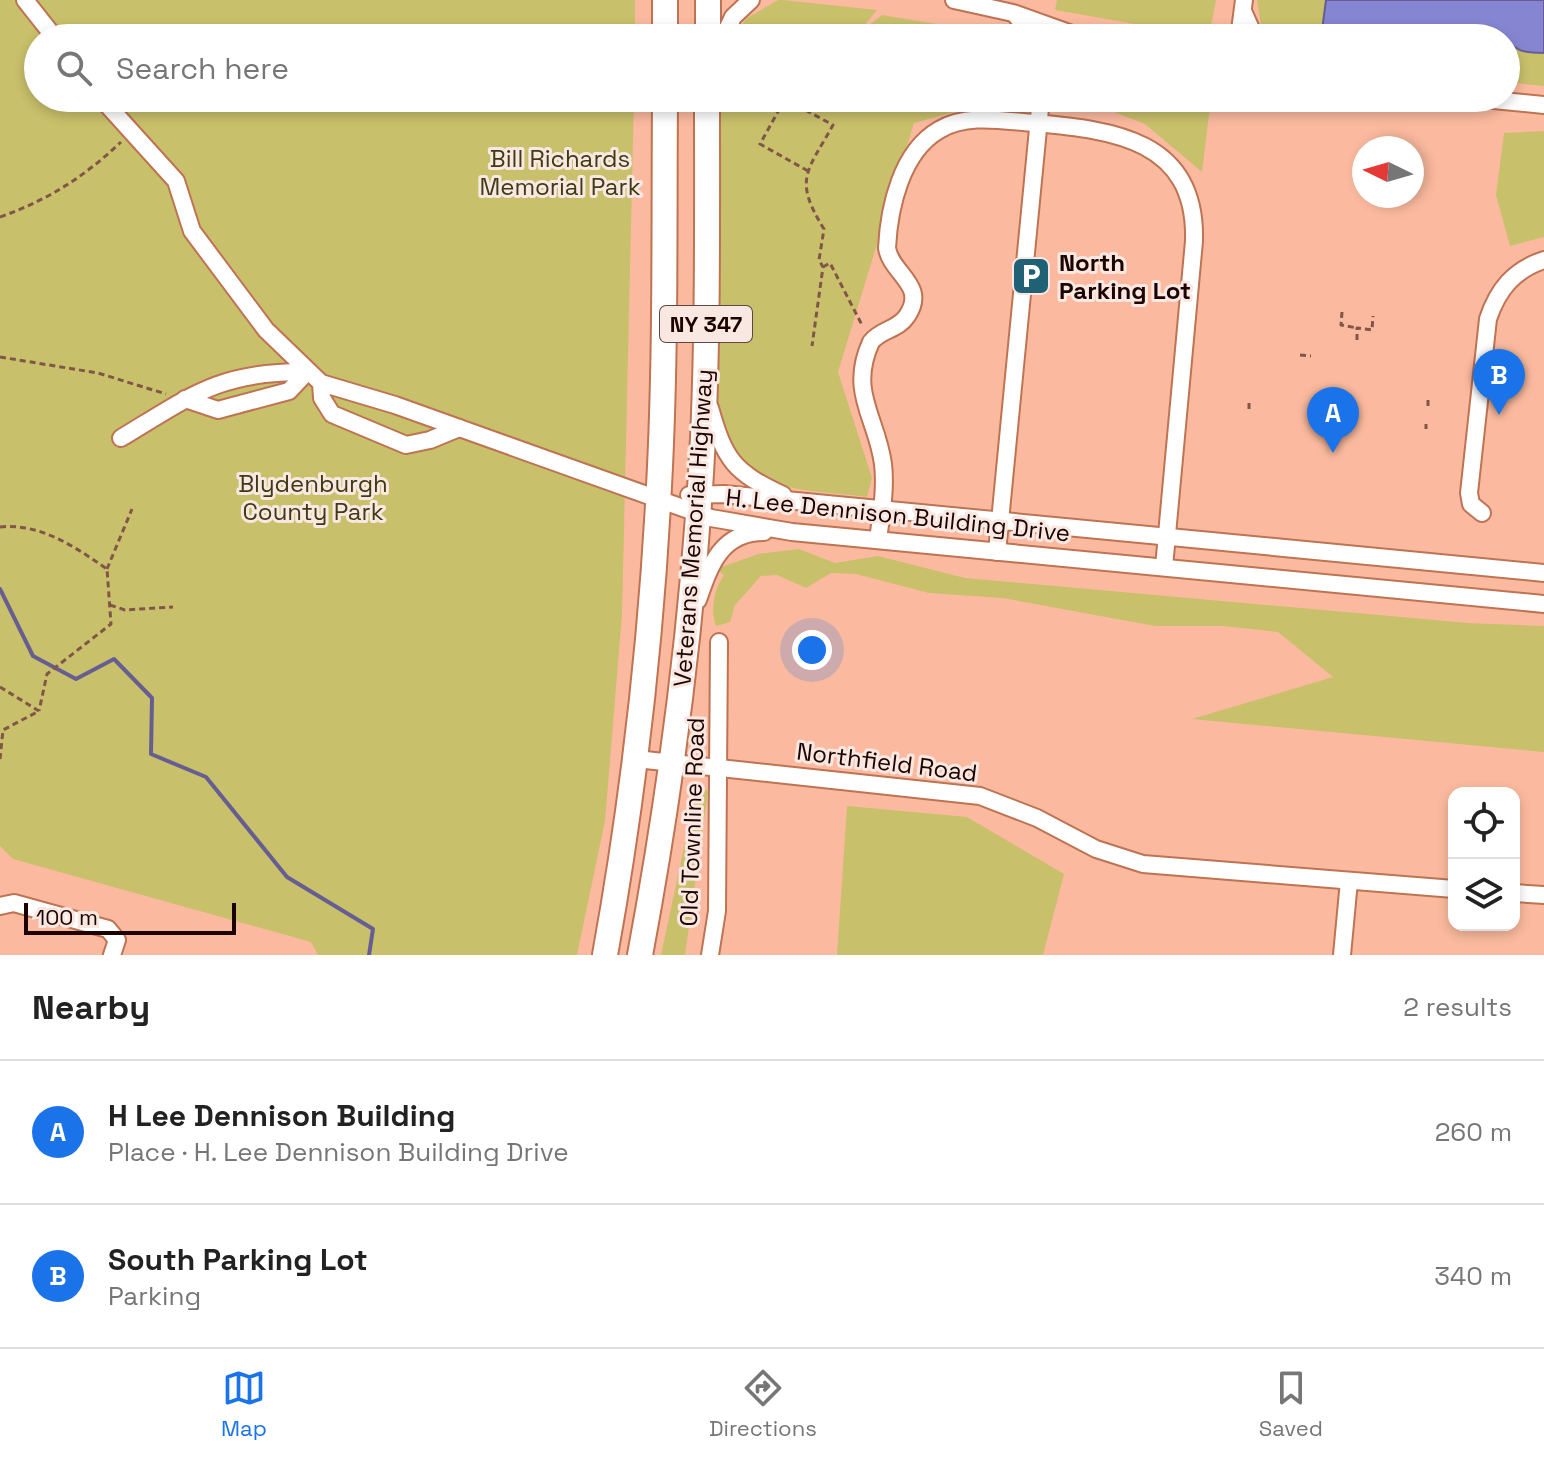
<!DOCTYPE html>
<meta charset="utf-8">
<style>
:root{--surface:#fff;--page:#f2f2f2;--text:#222;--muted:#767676;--line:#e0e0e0;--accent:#1a73e8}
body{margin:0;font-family:"Space Grotesk",sans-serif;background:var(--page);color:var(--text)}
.controls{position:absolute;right:24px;bottom:24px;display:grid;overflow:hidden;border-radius:16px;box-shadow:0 4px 12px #0003}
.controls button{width:72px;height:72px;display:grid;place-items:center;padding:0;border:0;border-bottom:2px solid var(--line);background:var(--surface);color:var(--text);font:40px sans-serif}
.compass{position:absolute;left:1352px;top:136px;width:72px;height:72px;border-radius:50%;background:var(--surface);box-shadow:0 4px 12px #0003;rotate:275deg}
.scale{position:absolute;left:24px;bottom:20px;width:212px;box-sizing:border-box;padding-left:8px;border:4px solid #1c0300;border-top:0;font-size:22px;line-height:28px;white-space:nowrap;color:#1c0300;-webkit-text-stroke:6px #f9e8e1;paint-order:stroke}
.you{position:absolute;left:812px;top:650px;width:28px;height:28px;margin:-20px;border:6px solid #fff;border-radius:50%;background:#1a73e8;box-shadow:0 0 0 12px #1a73e833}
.badge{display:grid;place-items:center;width:52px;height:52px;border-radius:50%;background:var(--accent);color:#fff;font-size:26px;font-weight:700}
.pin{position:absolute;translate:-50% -66px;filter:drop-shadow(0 2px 4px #0008)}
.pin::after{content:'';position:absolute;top:42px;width:28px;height:24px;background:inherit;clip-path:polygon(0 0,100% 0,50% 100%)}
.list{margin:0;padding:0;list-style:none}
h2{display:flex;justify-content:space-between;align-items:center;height:104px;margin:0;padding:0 32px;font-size:34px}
h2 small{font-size:26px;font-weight:400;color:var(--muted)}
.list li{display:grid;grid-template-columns:52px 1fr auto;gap:24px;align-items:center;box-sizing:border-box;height:144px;padding:0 32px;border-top:2px solid var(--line)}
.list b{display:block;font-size:30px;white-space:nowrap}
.list p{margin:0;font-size:26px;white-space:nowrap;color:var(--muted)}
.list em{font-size:26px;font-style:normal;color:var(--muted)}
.icon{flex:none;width:44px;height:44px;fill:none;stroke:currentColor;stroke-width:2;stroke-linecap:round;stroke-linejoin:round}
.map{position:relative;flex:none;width:1544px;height:955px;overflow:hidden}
.search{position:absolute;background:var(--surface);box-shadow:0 4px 12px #0003;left:24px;right:24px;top:24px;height:88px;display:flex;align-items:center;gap:20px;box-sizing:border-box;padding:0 28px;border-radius:44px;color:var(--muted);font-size:30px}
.sheet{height:392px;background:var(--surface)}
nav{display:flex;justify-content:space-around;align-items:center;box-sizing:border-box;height:112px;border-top:2px solid var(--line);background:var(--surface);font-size:22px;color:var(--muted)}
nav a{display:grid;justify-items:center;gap:4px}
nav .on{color:var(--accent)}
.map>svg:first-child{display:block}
</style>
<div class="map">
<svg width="1544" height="955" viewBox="0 0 1544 955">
<rect width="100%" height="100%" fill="#fbba9f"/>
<g fill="#c9c06b">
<path d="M 0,0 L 635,0 L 635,38 L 38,38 L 38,98 L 634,98 L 622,615 L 605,821 L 577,955 L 318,955 L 311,942 L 13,859 L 0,846 Z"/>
<path d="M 778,0 L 783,0 L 877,10 L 854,38 L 733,38 L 747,18 Z"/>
<path d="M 1057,0 L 1216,0 L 1209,37 L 1055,10 Z"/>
<path d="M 1257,0 L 1326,0 L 1321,38 L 1263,38 Z"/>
<path d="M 882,15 L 1002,35 L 1002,38 L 861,38 L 859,33 Z"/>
<path d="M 1506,38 L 1520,51 L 1544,53 L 1544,86 L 1506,82 Z"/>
<path d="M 720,98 L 1005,98 L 914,123 L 838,372 L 872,478 L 867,497 C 822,491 750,493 726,448 C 720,438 718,423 715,412 Z"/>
<path d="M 1078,98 L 1211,98 L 1202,172 L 1145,124 Z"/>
<path d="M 1544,131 L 1544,237 L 1510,246 L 1496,195 L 1504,133 Z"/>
<path d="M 799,549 L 835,563 L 878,556 L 965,578 L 1468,623 L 1544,626 L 1544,752 L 1192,719 L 1333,677 L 1278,632 L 1223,626 L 1155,626 L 1003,598 L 929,593 L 856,574 L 831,573 L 806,588 L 777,575 L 761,576 L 735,605 L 730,622 L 716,626 C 710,609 714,590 724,575 L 716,569 L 758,554 Z"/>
<path d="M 698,782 L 708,792 L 685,955 L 661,955 Z"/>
<path d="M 847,806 L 967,817 L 1064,874 L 1043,955 L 837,955 Z"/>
</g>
<path fill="#8685d1" stroke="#665e92" stroke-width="2" d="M 1326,0 L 1544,0 L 1544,53 C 1536,53 1524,53 1518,49 C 1501,39 1492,24 1471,38 L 1321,38 Z"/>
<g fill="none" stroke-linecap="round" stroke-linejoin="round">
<path stroke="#665e92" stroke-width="4" d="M 0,589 L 33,656 L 76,679 L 114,659 L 152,698 L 151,754 L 206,777 L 287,877 L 373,929 L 369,955"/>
<g stroke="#be7353" stroke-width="20">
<g id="minor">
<path d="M 25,0 L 55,38"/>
<path d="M 954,0 L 1013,13 L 1083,38"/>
<path d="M 1243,11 L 1255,38"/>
<path d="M 1017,17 L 1036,38"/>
<path d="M 723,38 L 733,17 L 751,0"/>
<path d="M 1239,38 L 1244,0"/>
<path d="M 101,98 L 176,181 L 192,231 L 266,330 L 321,383 L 395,405 L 711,518 L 792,532 L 1544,604"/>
<path d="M 1473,98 L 1544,105"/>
<path d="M 321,383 L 322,398 L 332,414 L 406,445 L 430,440 L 459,428"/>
<path d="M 185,399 L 218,410 L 289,391 L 307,372"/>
<path d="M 710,408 C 725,461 734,472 783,495"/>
<path d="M 121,438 C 192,395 221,371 307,372"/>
<path d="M 689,495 L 724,494 L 796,501 L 1544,573"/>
<path d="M 1482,513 L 1471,504 L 1469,493 L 1488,319 C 1498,289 1514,270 1544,260"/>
<path d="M 878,540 C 881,516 886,489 883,464 C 877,418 848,392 871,342 C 881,329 898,330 907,316 C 928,285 891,274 887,248 C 889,208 901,152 939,130 C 967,113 1004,121 1035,123 C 1112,130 1197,139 1194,241 L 1164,567"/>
<path d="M 997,552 L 1041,98"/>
<path d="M 698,600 C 710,565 721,532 764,532"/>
<path d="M 636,759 L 980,796 L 1037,818 L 1096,849 L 1143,864 L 1454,889"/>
<path d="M 1514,893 L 1544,895"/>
<path d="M 0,906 L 14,903 L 108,929 L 117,940 L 112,955"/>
<path d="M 710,955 L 717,911 L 719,642"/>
<path d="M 1342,955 L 1349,881"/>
</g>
</g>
<g stroke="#be7353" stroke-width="28">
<g id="highway">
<path d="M 665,38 L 665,0"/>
<path d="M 708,38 L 708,0"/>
<path d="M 605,955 C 633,800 651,643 659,486 C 666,357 664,227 665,98"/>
<path d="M 640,955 C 672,784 694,612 703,438 C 708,325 707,211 707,98"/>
</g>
</g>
<g stroke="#815648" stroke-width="3" stroke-dasharray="6 4" stroke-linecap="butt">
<path d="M 808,171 L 760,144 L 785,99 L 833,125 C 807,172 793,179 824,229 L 819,260 L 823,267 L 812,346"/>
<path d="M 0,217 C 48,200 84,177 121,142"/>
<path d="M 823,267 L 830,263 L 863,327"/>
<path d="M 1342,312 L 1341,325 L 1357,328"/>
<path d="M 1357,340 L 1357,328 L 1372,330 L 1373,316"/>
<path d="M 1300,355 L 1311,356"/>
<path d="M 0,357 L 98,373 L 166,394"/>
<path d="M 1428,406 L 1428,400"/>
<path d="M 1249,409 L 1249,403"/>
<path d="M 1426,429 L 1426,424"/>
<path d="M 0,527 C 41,523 75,547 107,569 L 111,624 L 47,674 L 39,711"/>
<path d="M 107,569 L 132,509"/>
<path d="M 110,605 L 125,610 L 173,607"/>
<path d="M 0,687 L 39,711"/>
<path d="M 0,759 L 3,730 L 39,711"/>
</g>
<use href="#minor" stroke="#fff" stroke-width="16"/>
<use href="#highway" stroke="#fff" stroke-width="24"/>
</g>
<defs>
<g id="parking-square" transform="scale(2)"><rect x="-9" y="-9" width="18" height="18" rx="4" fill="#206176" stroke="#f9e8e1"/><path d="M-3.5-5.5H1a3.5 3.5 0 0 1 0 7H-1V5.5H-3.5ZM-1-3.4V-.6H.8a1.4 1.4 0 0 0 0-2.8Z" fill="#fff"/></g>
</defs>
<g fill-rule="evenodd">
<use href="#parking-square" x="1031" y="276"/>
</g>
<g text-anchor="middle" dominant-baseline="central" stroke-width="6" stroke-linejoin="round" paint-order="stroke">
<rect fill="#f9e8e1" stroke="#5e4844" stroke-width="2" x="660" y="306" width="92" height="36" rx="6"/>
<g font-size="22" font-weight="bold" fill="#1c0300">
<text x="706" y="324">NY 347</text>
</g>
<g font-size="24" fill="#3e3a14" stroke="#f9e8e1">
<text x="560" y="158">Bill Richards<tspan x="560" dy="28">Memorial Park</tspan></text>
<text x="313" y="483">Blydenburgh<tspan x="313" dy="28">County Park</tspan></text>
</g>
<g font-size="24" font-weight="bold" fill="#1c0300" stroke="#f9e8e1" text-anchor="start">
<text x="1059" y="262">North<tspan x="1059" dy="28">Parking Lot</tspan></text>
</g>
<g font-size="24" fill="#1c0300" stroke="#f9e8e1">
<text transform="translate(898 515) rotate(6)">H. Lee Dennison Building Drive</text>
<text transform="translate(693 528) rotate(-86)">Veterans Memorial Highway</text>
<text transform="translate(887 762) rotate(7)">Northfield Road</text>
<text transform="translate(692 822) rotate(-88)">Old Townline Road</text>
</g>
</g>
</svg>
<div class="controls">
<button><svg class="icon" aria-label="locate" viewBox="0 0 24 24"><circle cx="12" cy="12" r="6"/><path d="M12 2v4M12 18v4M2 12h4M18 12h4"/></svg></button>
<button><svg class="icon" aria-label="layers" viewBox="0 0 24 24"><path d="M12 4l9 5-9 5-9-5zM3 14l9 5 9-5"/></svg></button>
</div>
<svg class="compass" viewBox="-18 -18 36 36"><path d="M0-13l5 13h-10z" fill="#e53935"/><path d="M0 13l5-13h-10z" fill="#767676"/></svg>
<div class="scale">100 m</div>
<div class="you"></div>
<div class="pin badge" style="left:1333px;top:453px">A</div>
<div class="pin badge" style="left:1499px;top:415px">B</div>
<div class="search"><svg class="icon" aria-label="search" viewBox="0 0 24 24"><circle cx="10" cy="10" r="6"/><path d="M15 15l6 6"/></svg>Search here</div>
</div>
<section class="sheet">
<h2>Nearby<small>2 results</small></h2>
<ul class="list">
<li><span class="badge">A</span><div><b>H Lee Dennison Building</b><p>Place · H. Lee Dennison Building Drive</p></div><em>260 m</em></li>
<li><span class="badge">B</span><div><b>South Parking Lot</b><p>Parking</p></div><em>340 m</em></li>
</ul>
</section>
<nav>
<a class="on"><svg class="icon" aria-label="map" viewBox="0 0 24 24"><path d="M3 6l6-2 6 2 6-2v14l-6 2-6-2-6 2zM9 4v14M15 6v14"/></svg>Map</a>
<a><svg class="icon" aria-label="directions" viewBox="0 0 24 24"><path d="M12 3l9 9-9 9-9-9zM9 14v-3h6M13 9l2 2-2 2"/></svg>Directions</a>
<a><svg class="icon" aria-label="saved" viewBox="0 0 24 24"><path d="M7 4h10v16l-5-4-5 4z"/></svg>Saved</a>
</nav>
